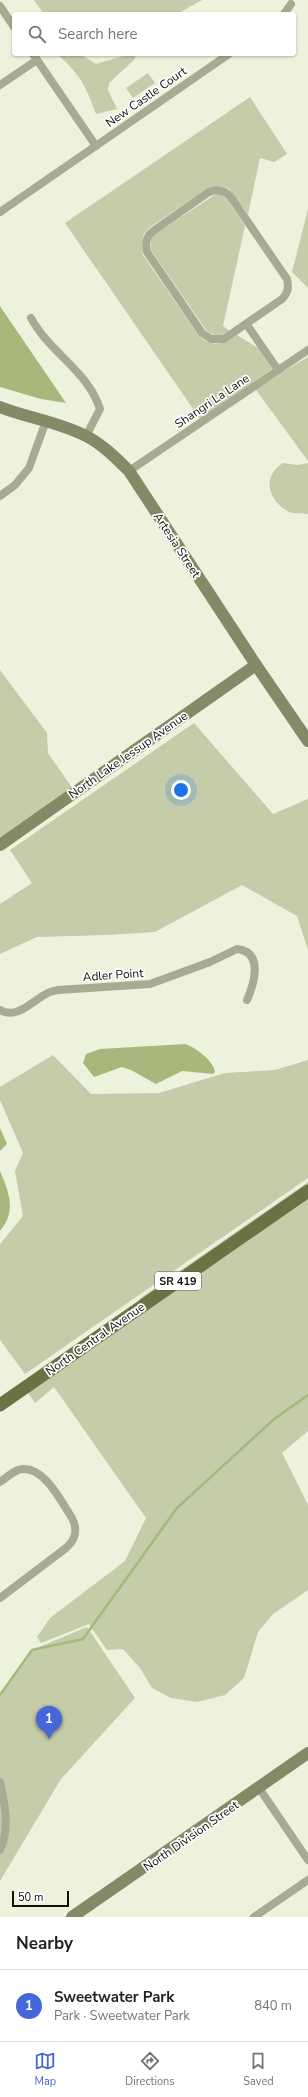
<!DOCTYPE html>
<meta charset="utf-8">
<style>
:root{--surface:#fff;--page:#f2f2f2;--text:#222;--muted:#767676;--line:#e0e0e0;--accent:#4666da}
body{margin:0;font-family:"Nunito Sans",sans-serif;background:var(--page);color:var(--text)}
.scale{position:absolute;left:12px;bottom:10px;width:57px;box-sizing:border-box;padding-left:4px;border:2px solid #0f110a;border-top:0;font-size:11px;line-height:14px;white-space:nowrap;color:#0f110a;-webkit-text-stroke:3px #fff;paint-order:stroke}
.you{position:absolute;left:181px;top:790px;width:14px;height:14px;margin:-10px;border:3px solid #fff;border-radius:50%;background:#1a73e8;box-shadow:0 0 0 6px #1a73e833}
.badge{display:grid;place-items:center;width:26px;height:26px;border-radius:50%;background:var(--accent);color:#fff;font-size:13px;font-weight:700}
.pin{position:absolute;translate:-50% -33px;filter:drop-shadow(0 1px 2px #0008)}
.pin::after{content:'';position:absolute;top:21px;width:14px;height:12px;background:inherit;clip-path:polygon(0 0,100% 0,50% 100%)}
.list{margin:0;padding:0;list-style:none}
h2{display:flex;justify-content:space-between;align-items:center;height:52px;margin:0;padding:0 16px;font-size:17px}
h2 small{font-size:13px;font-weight:400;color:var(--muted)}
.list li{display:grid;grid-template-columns:26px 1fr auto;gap:12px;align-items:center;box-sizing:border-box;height:72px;padding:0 16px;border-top:1px solid var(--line)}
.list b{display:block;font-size:15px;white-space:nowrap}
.list p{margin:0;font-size:13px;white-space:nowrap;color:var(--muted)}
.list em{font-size:13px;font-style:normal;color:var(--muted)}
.icon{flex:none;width:22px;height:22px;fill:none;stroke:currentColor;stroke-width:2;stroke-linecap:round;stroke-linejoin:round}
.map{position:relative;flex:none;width:308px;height:1917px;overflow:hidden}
.search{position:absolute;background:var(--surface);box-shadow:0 1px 3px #0004;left:12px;right:12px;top:12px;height:44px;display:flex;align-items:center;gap:10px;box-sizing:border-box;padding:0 14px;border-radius:4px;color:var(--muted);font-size:15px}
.sheet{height:124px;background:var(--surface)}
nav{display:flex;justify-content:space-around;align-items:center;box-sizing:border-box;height:56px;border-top:1px solid var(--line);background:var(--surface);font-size:11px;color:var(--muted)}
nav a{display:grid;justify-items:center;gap:2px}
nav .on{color:var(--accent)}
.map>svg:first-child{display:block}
</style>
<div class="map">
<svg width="308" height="1917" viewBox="0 0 308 1917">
<rect width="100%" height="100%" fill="#edf2dd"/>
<g fill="#c4cca9">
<path d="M 34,0 L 202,0 L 177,14 L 44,14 Z"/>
<path d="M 57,54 L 80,54 L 96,64 L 123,56 L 136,54 L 135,59 L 109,83 L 108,90 L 117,109 L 96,114 C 86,86 80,74 57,54 Z"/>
<path d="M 148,73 L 155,83 L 133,98 L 126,88 Z"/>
<path d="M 250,97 L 287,154 L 274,162 L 260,158 L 248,214 L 228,188 L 217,186 L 207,189 L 150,227 C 141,235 141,244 143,255 L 199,336 C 212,348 224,344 237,335 L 258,348 L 272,369 L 200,419 L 65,223 Z"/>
<path d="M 216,194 L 223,195 L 227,199 L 245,226 L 223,326 L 230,331 C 222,336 214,338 206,330 L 151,250 C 150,244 150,238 155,234 Z"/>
<path d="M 308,209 L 308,288 L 292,272 Z"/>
<path d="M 308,357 L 308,461 L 256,390 L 247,395 L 289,368 Z"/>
<path d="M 283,463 L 297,465 L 308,463 L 308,514 C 302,513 295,514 289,512 C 268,501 261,477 283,463 Z"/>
<path d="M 0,670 L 47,733 L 48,753 L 73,789 L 0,840 Z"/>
<path d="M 194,723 L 273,814 L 308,799 L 308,950 L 297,916 L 242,885 L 155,932 L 108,935 L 37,937 L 0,954 L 0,904 L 32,883 L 10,850 Z"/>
<path d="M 53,1055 L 91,1094 L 159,1093 L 225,1073 L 275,1070 L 308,1060 L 308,1178 L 25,1374 L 0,1340 L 0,1244 L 23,1216 L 15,1171 L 23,1153 L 0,1100 L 0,1087 Z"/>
<path d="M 308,1182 L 308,1186 L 140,1301 L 139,1299 Z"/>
<path d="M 308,1196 L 308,1431 L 282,1453 L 308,1505 L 308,1590 L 273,1614 L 258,1632 L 244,1678 L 225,1695 L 197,1702 L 171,1698 L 152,1688 L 140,1668 L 123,1649 L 107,1650 L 89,1624 L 41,1643 L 37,1637 L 50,1618 L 125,1561 L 146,1518 L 54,1387 L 35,1403 L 27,1391 Z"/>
<path d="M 87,1627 L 135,1698 L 61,1779 L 0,1881 L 0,1695 L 32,1650 Z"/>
</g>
<g fill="#aab77c">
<path d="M 0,306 L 4,312 L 66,403 L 41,399 L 0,387 Z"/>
<path d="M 185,1044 C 195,1047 214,1061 215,1072 L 213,1074 L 182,1071 L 156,1084 L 131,1070 L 122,1067 L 94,1077 L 83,1063 L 86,1054 L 100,1049 Z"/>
<path d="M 0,1128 L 7,1144 L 0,1151 Z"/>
<path d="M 0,1171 C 9,1193 17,1211 0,1231 Z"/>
</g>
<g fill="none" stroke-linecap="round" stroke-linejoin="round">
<path stroke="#aab77c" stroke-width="2.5" d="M 0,1695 L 32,1650 L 83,1639 L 177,1508 L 273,1420 L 308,1395"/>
<g stroke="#a6ac92" stroke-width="8">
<path d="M 0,6 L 14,27"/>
<path d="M 284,14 L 291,4"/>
<path d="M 33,54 L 96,146"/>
<path d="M 0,85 L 37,60"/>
<path d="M 216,190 L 225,192 L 230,196 L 287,279 C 289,288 288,293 282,299 L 224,339 L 211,339 L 202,333 L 147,252 C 145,243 146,237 153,231 L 209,192 Z"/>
<path d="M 0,212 L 229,54"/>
<path d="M 31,318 C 49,352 88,371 100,409 L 86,436"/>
<path d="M 247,325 L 278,370"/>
<path d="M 129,471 L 308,350"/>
<path d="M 0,496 L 15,485 L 29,468 L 46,421"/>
<path d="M 0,1010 C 17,1020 32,1001 46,994 C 49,992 54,991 58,990 L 150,984 L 210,962 L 237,949 C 264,952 254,984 247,1000"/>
<path d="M 0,1482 C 6,1478 11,1473 18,1470 C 42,1462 61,1501 72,1518 C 78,1530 76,1539 66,1548 L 0,1598"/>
<path d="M 0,1782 C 5,1804 10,1829 0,1850"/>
<path d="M 259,1788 L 308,1860"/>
<path d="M 254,1917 L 308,1880"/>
</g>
<g stroke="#828b65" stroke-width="12">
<path d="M 0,407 C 28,418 59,422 86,436 C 102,444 116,458 129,471 L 256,665 L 308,741"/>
<path d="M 0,845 L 256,665"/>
<path d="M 72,1917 L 308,1753"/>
</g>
<path stroke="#697344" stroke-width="13" d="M 0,1405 L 308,1191"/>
</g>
<g text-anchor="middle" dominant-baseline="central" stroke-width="3.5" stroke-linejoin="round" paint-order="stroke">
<rect fill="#fff" stroke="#575854" stroke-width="1" x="155" y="1272" width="46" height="18" rx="3"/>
<g font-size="11" font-weight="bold" fill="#0f110a">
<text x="178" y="1281">SR 419</text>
</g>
<g font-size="12" fill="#0f110a" stroke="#fff">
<text transform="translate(146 97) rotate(-35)">New Castle Court</text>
<text transform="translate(212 401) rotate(-34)">Shangri La Lane</text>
<text transform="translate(177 545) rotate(57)">Artesia Street</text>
<text transform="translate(128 755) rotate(-35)">North Lake Jessup Avenue</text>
<text transform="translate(113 975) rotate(-4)">Adler Point</text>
<text transform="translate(95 1339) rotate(-35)">North Central Avenue</text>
<text transform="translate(191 1836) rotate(-35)">North Division Street</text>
</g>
</g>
</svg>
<div class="scale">50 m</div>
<div class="you"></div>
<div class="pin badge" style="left:49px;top:1739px">1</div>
<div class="search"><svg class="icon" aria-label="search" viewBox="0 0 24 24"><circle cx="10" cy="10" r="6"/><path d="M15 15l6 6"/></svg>Search here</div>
</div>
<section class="sheet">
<h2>Nearby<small></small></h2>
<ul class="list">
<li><span class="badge">1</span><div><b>Sweetwater Park</b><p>Park · Sweetwater Park</p></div><em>840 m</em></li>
</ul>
</section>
<nav>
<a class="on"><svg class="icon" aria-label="map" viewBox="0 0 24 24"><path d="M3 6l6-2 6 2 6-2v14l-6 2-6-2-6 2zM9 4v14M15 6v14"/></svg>Map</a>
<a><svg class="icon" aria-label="directions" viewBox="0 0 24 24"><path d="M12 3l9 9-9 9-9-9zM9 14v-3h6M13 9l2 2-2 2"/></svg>Directions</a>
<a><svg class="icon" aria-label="saved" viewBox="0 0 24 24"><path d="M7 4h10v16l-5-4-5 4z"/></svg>Saved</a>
</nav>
